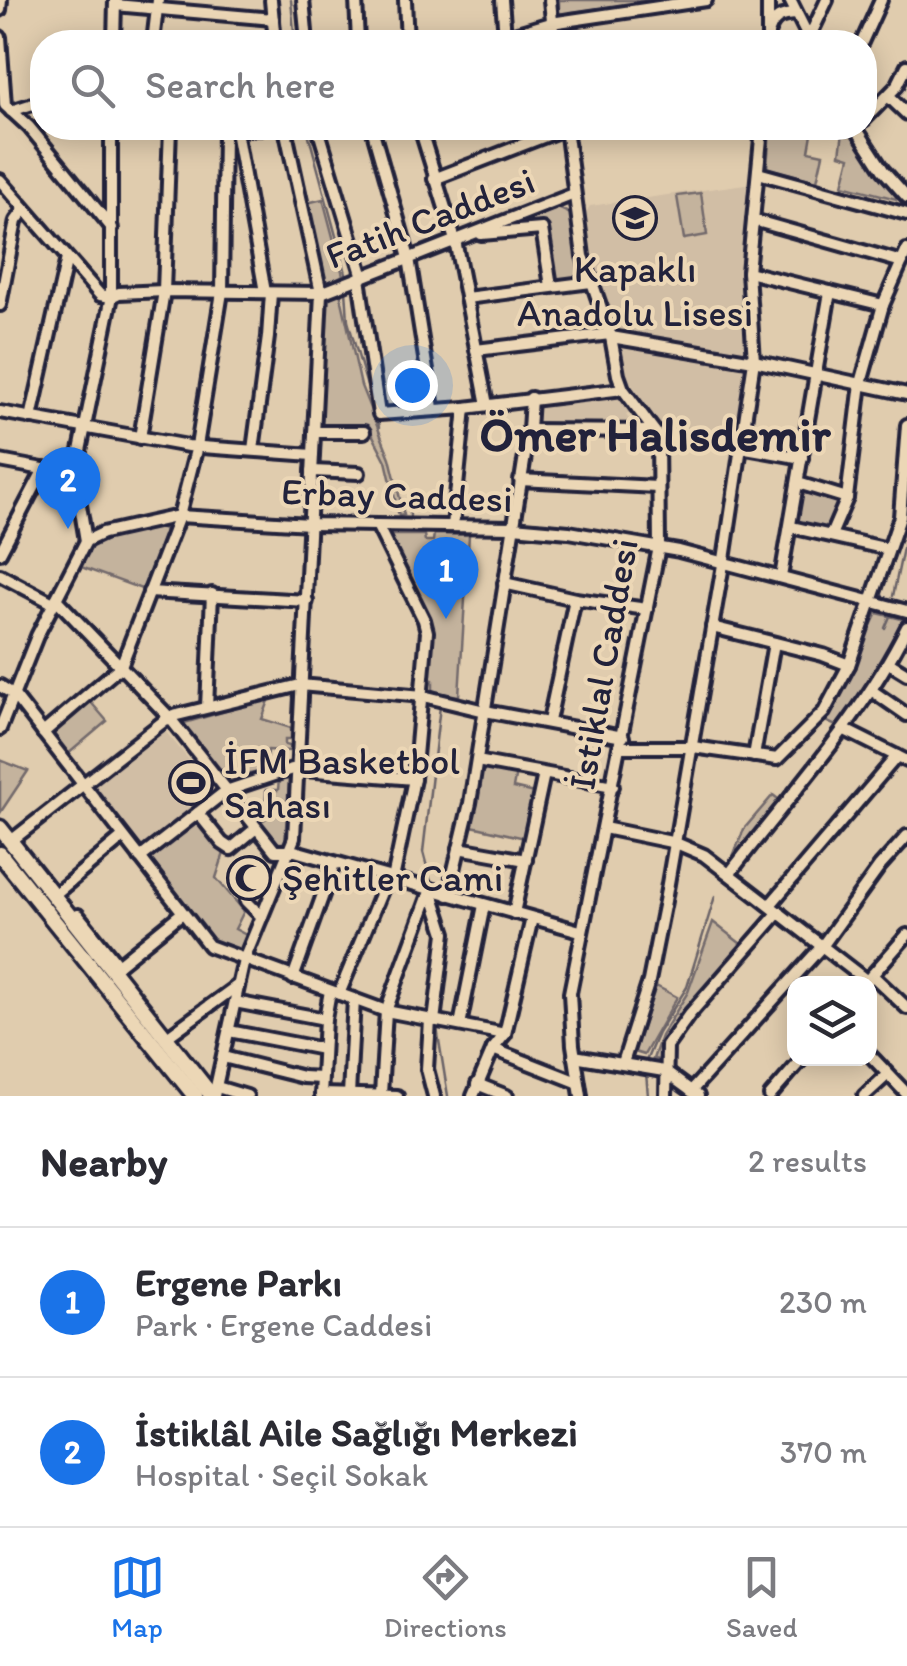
<!DOCTYPE html>
<meta charset="utf-8">
<style>
:root{--surface:#fff;--page:#f7f7f7;--text:#2b2b33;--muted:#7c7c81;--line:#e1e1e2;--accent:#1a73e8}
body{margin:0;font-family:Itim,sans-serif;background:var(--page);color:var(--text)}
.controls{position:absolute;right:30px;bottom:30px;display:grid;overflow:hidden;border-radius:20px;box-shadow:0 5px 25px #0003}
.controls button{width:90px;height:90px;display:grid;place-items:center;padding:0;border:0;border-bottom:2px solid var(--line);background:var(--surface);color:var(--text);font:50px sans-serif}
.you{position:absolute;left:412px;top:385px;width:35px;height:35px;margin:-25px;border:8px solid #fff;border-radius:50%;background:#1a73e8;box-shadow:0 0 0 15px #1a73e833}
.badge{display:grid;place-items:center;width:65px;height:65px;border-radius:50%;background:var(--accent);color:#fff;font-size:32px;font-weight:700}
.pin{position:absolute;translate:-50% -82px;filter:drop-shadow(0 2px 5px #0008)}
.pin::after{content:'';position:absolute;top:52px;width:35px;height:30px;background:inherit;clip-path:polygon(0 0,100% 0,50% 100%)}
.list{margin:0;padding:0;list-style:none}
h2{display:flex;justify-content:space-between;align-items:center;height:130px;margin:0;padding:0 40px;font-size:42px}
h2 small{font-size:32px;font-weight:400;color:var(--muted)}
.list li{display:grid;grid-template-columns:65px 1fr auto;gap:30px;align-items:center;box-sizing:border-box;height:150px;padding:0 40px;border-top:2px solid var(--line)}
.list b{display:block;font-size:38px;white-space:nowrap}
.list p{margin:0;font-size:32px;white-space:nowrap;color:var(--muted)}
.list em{font-size:32px;font-style:normal;color:var(--muted)}
.icon{flex:none;width:55px;height:55px;fill:none;stroke:currentColor;stroke-width:2;stroke-linecap:round;stroke-linejoin:round}
.map{position:relative;flex:none;width:907px;height:1096px;overflow:hidden}
.search{position:absolute;background:var(--surface);box-shadow:0 5px 25px #0003;left:30px;right:30px;top:30px;height:110px;display:flex;align-items:center;gap:25px;box-sizing:border-box;padding:0 35px;border-radius:40px;color:var(--muted);font-size:38px}
.sheet{height:430px;background:var(--surface)}
nav{display:flex;justify-content:space-around;align-items:center;box-sizing:border-box;height:140px;border-top:2px solid var(--line);background:var(--surface);font-size:28px;color:var(--muted)}
nav a{display:grid;justify-items:center;gap:5px}
nav .on{color:var(--accent)}
.map>svg:first-child{display:block}
</style>
<div class="map">
<svg width="907" height="1096" viewBox="0 0 907 1096">
<rect width="100%" height="100%" fill="#e0ccae"/>
<filter id="ink" filterUnits="userSpaceOnUse"><feTurbulence type="fractalNoise" baseFrequency=".01" numOctaves="2"/><feDisplacementMap in="SourceGraphic" scale="20" xChannelSelector="R" yChannelSelector="G"/><feConvolveMatrix kernelMatrix="1 2 1 2 8 2 1 2 1" color-interpolation-filters="sRGB"/></filter>
<g filter="url(#ink)">
<g fill="#d1bea5">
<path d="M 745,184 L 750,187 L 742,280 L 749,351 L 744,354 L 617,331 L 591,248 L 586,212 L 590,206 Z"/>
<path d="M 619,341 L 746,365 L 734,439 L 730,441 L 669,433 L 660,426 L 629,380 Z"/>
<path d="M 613,392 L 630,412 L 626,415 L 633,425 L 537,423 L 534,420 L 537,404 Z"/>
<path d="M 159,728 L 165,731 L 216,792 L 145,851 L 138,850 L 88,787 Z"/>
</g>
<g fill="#c4b39d" stroke="#736a6c" stroke-width="2.5">
<path d="M 559,0 L 659,0 L 559,14 Z"/>
<path d="M 770,128 L 813,128 L 809,151 L 823,154 L 817,181 L 767,168 Z"/>
<path d="M 843,132 L 852,132 L 900,200 L 843,185 L 850,157 L 840,154 Z"/>
<path d="M 701,193 L 707,235 L 684,239 L 677,196 Z"/>
<path d="M 323,199 L 343,275 L 323,286 L 307,203 Z"/>
<path d="M 558,208 L 571,214 L 582,276 L 580,279 L 556,280 L 548,226 L 503,231 Z"/>
<path d="M 340,292 L 361,386 L 390,458 L 404,515 L 399,516 L 386,461 L 370,430 L 321,424 L 326,299 Z"/>
<path d="M 801,488 L 839,500 L 826,530 L 796,521 Z"/>
<path d="M 161,525 L 165,531 L 144,590 L 81,567 L 86,551 L 99,542 Z"/>
<path d="M 434,534 L 469,535 L 459,696 L 433,692 L 433,680 L 429,679 L 431,623 L 386,535 L 424,535 L 425,541 L 433,541 Z"/>
<path d="M 877,613 L 906,620 L 888,655 L 838,727 L 823,720 L 838,696 Z"/>
<path d="M 270,698 L 262,719 L 291,728 L 291,739 L 285,739 L 285,745 L 290,746 L 290,751 L 268,750 L 267,764 L 280,768 L 224,779 L 181,724 Z"/>
<path d="M 89,700 L 107,721 L 67,755 L 49,734 Z"/>
<path d="M 0,760 L 28,771 L 0,813 Z"/>
<path d="M 483,765 L 516,772 L 513,788 L 534,793 L 525,838 L 472,826 Z"/>
<path d="M 279,779 L 289,780 L 285,843 L 277,843 L 264,831 L 259,821 L 265,819 L 266,790 L 278,790 Z"/>
<path d="M 773,795 L 782,802 L 734,861 L 732,859 L 744,829 Z"/>
<path d="M 193,820 L 198,820 L 224,853 L 216,878 L 244,911 L 235,929 L 248,936 L 242,952 L 211,941 L 146,858 Z"/>
<path d="M 713,922 L 745,947 L 665,1044 L 660,1060 L 653,1059 L 661,1036 L 688,992 Z"/>
<path d="M 656,986 L 677,997 L 644,1055 L 634,1052 Z"/>
</g>
<g fill="none" stroke-linecap="round" stroke-linejoin="round">
<g stroke="#6a6367" stroke-width="2.5">
<path d="M 291,0 L 295,42"/>
<path d="M 309,136 L 346,273"/>
<path d="M 346,289 L 348,321 L 379,427"/>
<path d="M 409,507 L 410,516"/>
<path d="M 893,596 L 907,529"/>
<path d="M 885,628 L 891,614"/>
<path d="M 431,882 L 423,852 L 440,706"/>
<path d="M 437,1028 L 448,1096"/>
<path d="M 646,1061 L 658,1033 L 687,987 L 715,896"/>
<path d="M 646,1073 L 648,1096"/>
</g>
<g stroke="#22223b" stroke-width="18">
<g id="minor">
<path d="M 271,0 L 275,42"/>
<path d="M 303,0 L 307,42"/>
<path d="M 356,0 L 358,42"/>
<path d="M 405,0 L 407,42"/>
<path d="M 502,0 L 505,36"/>
<path d="M 550,0 L 554,42"/>
<path d="M 790,0 L 811,42"/>
<path d="M 115,5 L 273,19"/>
<path d="M 0,10 L 1,0"/>
<path d="M 769,31 C 774,17 781,15 796,14"/>
<path d="M 0,37 L 5,105 L 29,127 L 112,228"/>
<path d="M 809,38 L 827,0"/>
<path d="M 114,42 L 115,1"/>
<path d="M 153,42 L 158,0"/>
<path d="M 487,42 L 551,23 L 706,0"/>
<path d="M 768,42 L 768,0"/>
<path d="M 862,42 L 881,0"/>
<path d="M 888,96 L 907,114"/>
<path d="M 11,111 L 42,101"/>
<path d="M 864,120 L 897,86 L 907,66"/>
<path d="M 213,128 L 224,131 L 260,128"/>
<path d="M 318,128 L 363,277"/>
<path d="M 372,128 L 409,258 L 433,408"/>
<path d="M 420,128 L 455,240 L 487,405"/>
<path d="M 566,128 L 583,256 L 611,337 L 618,375 L 623,389 L 658,436 L 659,547 L 570,993 L 573,1045 L 581,1096"/>
<path d="M 856,128 L 883,170 L 907,197"/>
<path d="M 236,131 L 265,292"/>
<path d="M 758,173 L 907,214"/>
<path d="M 434,179 L 566,128"/>
<path d="M 0,180 L 100,295 L 111,297 L 119,293 L 164,291 L 321,293 L 574,194"/>
<path d="M 753,220 L 902,262"/>
<path d="M 481,234 L 542,229 L 551,286"/>
<path d="M 748,272 L 883,305"/>
<path d="M 359,278 L 379,414 L 465,408 L 623,389"/>
<path d="M 466,298 L 591,282"/>
<path d="M 0,305 L 16,221 L 24,210"/>
<path d="M 611,337 L 754,361 L 907,394"/>
<path d="M 476,350 L 610,334"/>
<path d="M 0,412 L 188,446 L 313,455"/>
<path d="M 31,418 L 67,258"/>
<path d="M 529,430 L 654,431"/>
<path d="M 314,432 L 364,432"/>
<path d="M 140,438 L 164,291 L 170,128"/>
<path d="M 740,447 L 802,458"/>
<path d="M 253,450 L 268,337 L 271,293"/>
<path d="M 0,461 L 75,475"/>
<path d="M 312,471 L 359,473"/>
<path d="M 520,480 L 657,487"/>
<path d="M 798,483 L 847,498"/>
<path d="M 377,525 L 424,620 L 427,632 L 414,779 L 393,879"/>
<path d="M 453,526 L 465,408"/>
<path d="M 791,527 L 888,549"/>
<path d="M 831,535 L 847,498 L 861,383 L 883,305 L 907,250"/>
<path d="M 86,541 L 75,475 L 111,301 L 111,128"/>
<path d="M 0,553 L 44,469"/>
<path d="M 0,575 L 53,603"/>
<path d="M 781,577 L 830,292"/>
<path d="M 504,583 L 575,599 L 647,609"/>
<path d="M 149,592 L 307,601"/>
<path d="M 56,599 L 169,717 L 275,851 L 295,851 L 580,931"/>
<path d="M 712,627 L 823,655 L 849,665"/>
<path d="M 889,663 L 907,674"/>
<path d="M 0,686 L 13,694 L 209,946 L 386,1011 L 505,1034"/>
<path d="M 871,690 L 907,715"/>
<path d="M 207,707 L 212,594"/>
<path d="M 549,721 L 575,599"/>
<path d="M 0,729 L 37,636 L 86,541 L 103,533 L 179,516 L 310,524 L 513,527 L 569,532 L 679,551 L 907,611"/>
<path d="M 845,730 L 907,761"/>
<path d="M 43,733 L 121,666 L 179,516 L 197,446 L 222,292 L 224,131"/>
<path d="M 621,747 L 693,747 L 777,759 L 824,712 L 849,665 L 900,517 L 907,425"/>
<path d="M 754,756 L 774,643"/>
<path d="M 477,761 L 613,786"/>
<path d="M 198,813 L 222,843 L 231,849 L 255,829"/>
<path d="M 604,828 L 676,843 L 704,855 L 867,981"/>
<path d="M 11,841 L 169,717 L 300,685 L 423,696 L 485,711 L 623,737"/>
<path d="M 459,848 L 526,860"/>
<path d="M 140,858 L 226,791 L 292,769 L 414,779"/>
<path d="M 730,873 C 791,793 862,718 907,627"/>
<path d="M 431,890 L 445,933 L 434,1021"/>
<path d="M 54,895 L 123,837"/>
<path d="M 448,895 L 470,803 L 529,430 L 531,398"/>
<path d="M 246,901 L 262,917"/>
<path d="M 770,905 L 897,756"/>
<path d="M 514,913 L 544,774"/>
<path d="M 78,915 L 118,965"/>
<path d="M 113,969 L 182,913"/>
<path d="M 872,975 L 907,1008"/>
<path d="M 293,978 L 334,864"/>
<path d="M 865,983 L 907,935"/>
<path d="M 339,994 L 387,878"/>
<path d="M 235,1002 L 325,1019"/>
<path d="M 430,1020 L 427,1069 L 434,1096"/>
<path d="M 460,1025 L 484,905"/>
<path d="M 229,1031 L 323,1049"/>
<path d="M 167,1037 L 238,985"/>
<path d="M 493,1049 L 577,1082"/>
<path d="M 870,1055 L 907,1094"/>
<path d="M 574,1056 L 664,1071 L 698,1096"/>
<path d="M 223,1057 L 303,1077 L 321,1078"/>
<path d="M 623,1063 L 649,981 L 665,901 L 725,553 L 754,361 L 748,272 L 762,128"/>
<path d="M 477,1084 L 507,1096"/>
<path d="M 217,1087 L 247,1096"/>
<path d="M 691,1091 L 823,945 L 880,866 L 907,836"/>
<path d="M 321,1094 L 397,1096"/>
<path d="M 381,1094 L 386,1011 L 431,889"/>
<path d="M 349,1095 L 354,999"/>
<path d="M 214,1096 L 244,960 L 294,838 L 321,293 L 285,128"/>
<path d="M 321,1096 L 325,1019 L 330,991"/>
<path d="M 473,1096 L 493,1049 L 505,1034 L 532,918"/>
<path d="M 666,1096 L 667,1046 L 689,1015 L 779,912"/>
<path d="M 770,1096 L 803,1058"/>
<path d="M 864,1096 L 887,1075"/>
</g>
</g>
<g stroke="#22223b" stroke-width="21">
<g id="highway">
<path d="M 0,828 L 212,1096"/>
<path d="M 0,854 L 195,1096"/>
</g>
</g>
<use href="#minor" stroke="#ecd7b6" stroke-width="10"/>
<use href="#highway" stroke="#ecd7b6" stroke-width="14"/>
</g>
</g>
<defs>
<g id="school-ring" transform="scale(2.25)"><circle r="9.5" fill="#ecd7b6" stroke="#22223b" stroke-width="1.5"/><path d="M0-5L7-2L0 1L-7-2ZM-4 1L0 2.5L4 1V4Q0 6-4 4Z" fill="#22223b"/></g>
<g id="stadium-ring" transform="scale(2.25)"><circle r="9.5" fill="#ecd7b6" stroke="#22223b" stroke-width="1.5"/><path d="M0-5a6.5 5 0 1 0 0 10a6.5 5 0 1 0 0-10ZM-3.5-1.8h7v3.6h-7Z" fill="#22223b"/></g>
<g id="mosque-ring" transform="scale(2.25)"><circle r="9.5" fill="#ecd7b6" stroke="#22223b" stroke-width="1.5"/><path d="M3.5-4.9A6 6 0 1 0 3.5 4.9A5 5 0 1 1 3.5-4.9Z" fill="#22223b"/></g>
</defs>
<g fill-rule="evenodd">
<use href="#school-ring" x="635" y="218"/>
<use href="#stadium-ring" x="191" y="783"/>
<use href="#mosque-ring" x="249" y="878"/>
</g>
<g text-anchor="middle" dominant-baseline="central" stroke-width="8" stroke-linejoin="round" paint-order="stroke">
<g font-size="38" fill="#22223b" stroke="#ecd7b6">
<text transform="translate(430 218) rotate(-21)">Fatih Caddesi</text>
<text transform="translate(397 495) rotate(2)">Erbay Caddesi</text>
<text transform="translate(603 664) rotate(-80)">İstiklal Caddesi</text>
</g>
<g font-size="38" fill="#22223b" stroke="#ecd7b6" text-anchor="start">
<text x="635" y="269" text-anchor="middle">Kapaklı<tspan x="635" dy="44">Anadolu Lisesi</tspan></text>
<text x="224" y="761">İFM Basketbol<tspan x="224" dy="44">Sahası</tspan></text>
<text x="282" y="878">Şehitler Cami</text>
</g>
<g font-size="48" font-weight="bold" fill="#22223b" stroke="#ecd7b6">
<text x="655" y="434">Ömer Halisdemir</text>
</g>
</g>
</svg>
<div class="controls">
<button><svg class="icon" aria-label="layers" viewBox="0 0 24 24"><path d="M12 4l9 5-9 5-9-5zM3 14l9 5 9-5"/></svg></button>
</div>
<div class="you"></div>
<div class="pin badge" style="left:446px;top:619px">1</div>
<div class="pin badge" style="left:68px;top:529px">2</div>
<div class="search"><svg class="icon" aria-label="search" viewBox="0 0 24 24"><circle cx="10" cy="10" r="6"/><path d="M15 15l6 6"/></svg>Search here</div>
</div>
<section class="sheet">
<h2>Nearby<small>2 results</small></h2>
<ul class="list">
<li><span class="badge">1</span><div><b>Ergene Parkı</b><p>Park · Ergene Caddesi</p></div><em>230 m</em></li>
<li><span class="badge">2</span><div><b>İstiklâl Aile Sağlığı Merkezi</b><p>Hospital · Seçil Sokak</p></div><em>370 m</em></li>
</ul>
</section>
<nav>
<a class="on"><svg class="icon" aria-label="map" viewBox="0 0 24 24"><path d="M3 6l6-2 6 2 6-2v14l-6 2-6-2-6 2zM9 4v14M15 6v14"/></svg>Map</a>
<a><svg class="icon" aria-label="directions" viewBox="0 0 24 24"><path d="M12 3l9 9-9 9-9-9zM9 14v-3h6M13 9l2 2-2 2"/></svg>Directions</a>
<a><svg class="icon" aria-label="saved" viewBox="0 0 24 24"><path d="M7 4h10v16l-5-4-5 4z"/></svg>Saved</a>
</nav>
